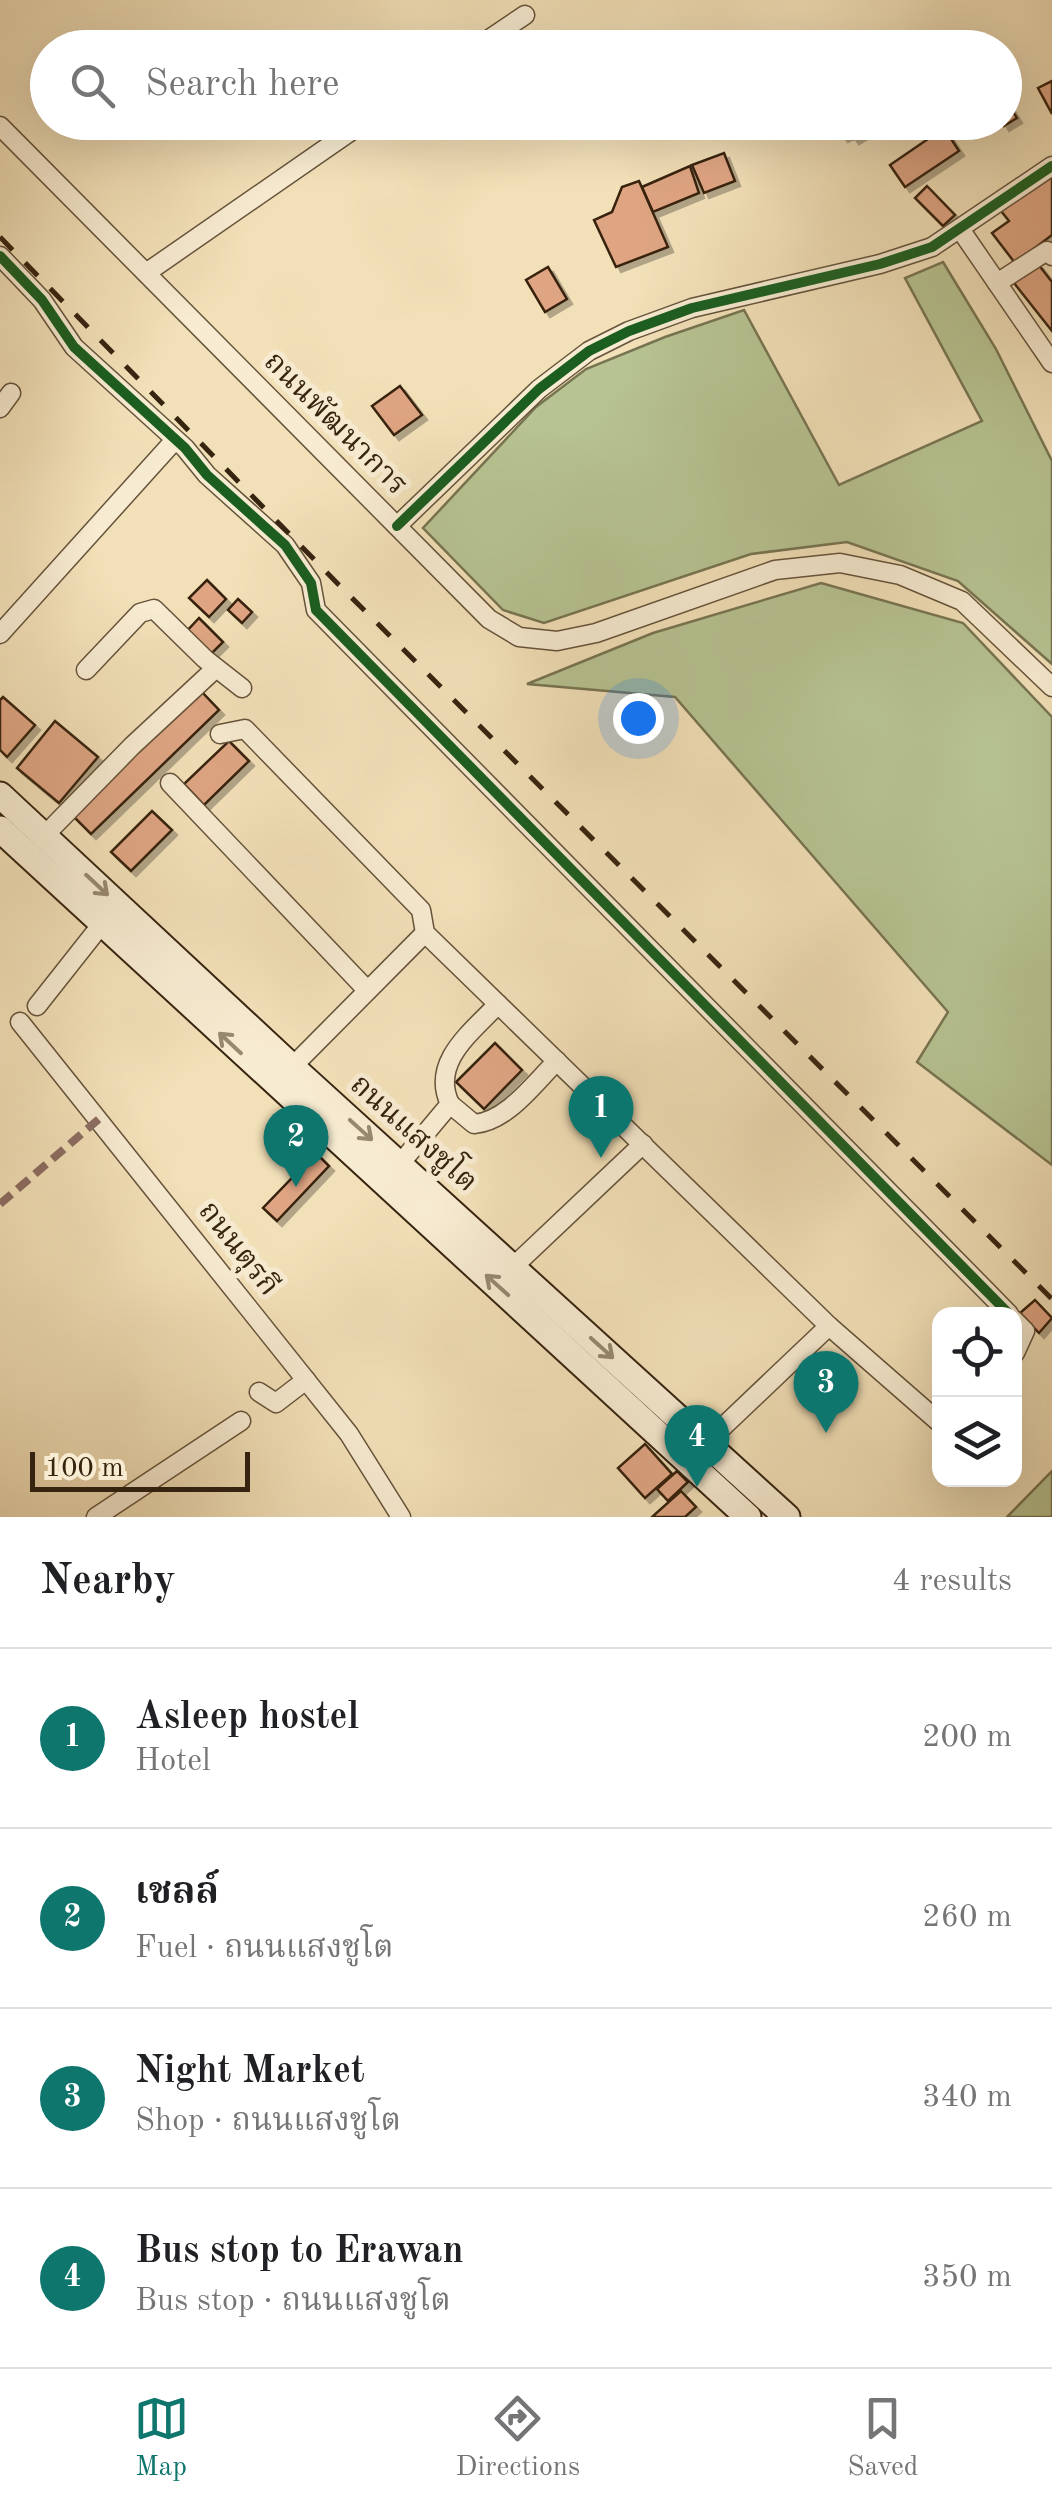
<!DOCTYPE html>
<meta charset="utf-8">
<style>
:root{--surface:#fff;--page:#f2f2f2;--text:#202124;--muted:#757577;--line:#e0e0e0;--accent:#0f766e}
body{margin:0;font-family:"Old Standard TT","Noto Serif Thai",serif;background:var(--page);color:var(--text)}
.controls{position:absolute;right:30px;bottom:30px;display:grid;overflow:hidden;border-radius:20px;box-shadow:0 10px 40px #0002}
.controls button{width:90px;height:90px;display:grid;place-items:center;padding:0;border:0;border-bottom:2px solid var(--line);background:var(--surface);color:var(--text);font:50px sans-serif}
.scale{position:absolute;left:30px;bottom:25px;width:220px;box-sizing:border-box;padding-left:10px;border:5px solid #372410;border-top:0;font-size:28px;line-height:35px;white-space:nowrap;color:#372410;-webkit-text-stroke:8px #f7ebd1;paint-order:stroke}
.you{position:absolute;left:638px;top:718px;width:35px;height:35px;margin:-25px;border:8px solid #fff;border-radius:50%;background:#1a73e8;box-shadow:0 0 0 15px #1a73e833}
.badge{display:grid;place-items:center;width:65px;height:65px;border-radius:50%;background:var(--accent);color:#fff;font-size:32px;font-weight:700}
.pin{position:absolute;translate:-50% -82px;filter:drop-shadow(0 2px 5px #0008)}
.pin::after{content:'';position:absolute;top:52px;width:35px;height:30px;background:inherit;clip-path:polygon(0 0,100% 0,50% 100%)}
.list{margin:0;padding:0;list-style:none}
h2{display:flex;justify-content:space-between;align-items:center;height:130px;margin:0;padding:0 40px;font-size:42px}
h2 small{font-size:32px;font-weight:400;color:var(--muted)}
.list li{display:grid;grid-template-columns:65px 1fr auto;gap:30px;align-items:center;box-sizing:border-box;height:180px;padding:0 40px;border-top:2px solid var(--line)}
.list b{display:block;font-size:38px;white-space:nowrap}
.list p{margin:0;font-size:32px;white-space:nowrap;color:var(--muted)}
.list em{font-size:32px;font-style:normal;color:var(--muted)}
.icon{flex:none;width:55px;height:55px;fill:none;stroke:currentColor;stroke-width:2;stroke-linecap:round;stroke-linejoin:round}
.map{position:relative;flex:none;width:1052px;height:1517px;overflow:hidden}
.search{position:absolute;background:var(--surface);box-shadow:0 10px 40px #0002;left:30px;right:30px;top:30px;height:110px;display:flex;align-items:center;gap:25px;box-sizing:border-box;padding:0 35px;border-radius:55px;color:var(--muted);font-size:38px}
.sheet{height:850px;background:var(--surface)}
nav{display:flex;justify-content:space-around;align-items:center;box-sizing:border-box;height:140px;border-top:2px solid var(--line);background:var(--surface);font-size:28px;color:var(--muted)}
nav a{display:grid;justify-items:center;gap:5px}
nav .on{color:var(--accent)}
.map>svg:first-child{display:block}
</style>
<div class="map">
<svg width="1052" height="1517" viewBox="0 0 1052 1517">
<defs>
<filter id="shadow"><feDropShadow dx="5" dy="5" stdDeviation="0" flood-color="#0004"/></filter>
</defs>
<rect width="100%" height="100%" fill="#f2e0b8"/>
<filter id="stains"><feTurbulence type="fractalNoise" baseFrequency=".002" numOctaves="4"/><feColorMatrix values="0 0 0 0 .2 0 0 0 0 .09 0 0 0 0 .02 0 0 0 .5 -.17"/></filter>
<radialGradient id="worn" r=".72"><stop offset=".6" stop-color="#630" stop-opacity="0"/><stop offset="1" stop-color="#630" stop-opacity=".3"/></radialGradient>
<g fill="#b7c392" stroke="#777451" stroke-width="2.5">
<path d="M 943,262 L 996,349 L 1052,461 L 1052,664 L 958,581 L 847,542 L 751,554 L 544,623 L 503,610 L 423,528 L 536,407 L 586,369 L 665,337 L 744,310 L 839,485 L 982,421 L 905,278 Z"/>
<path d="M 821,583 L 963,623 L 1052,717 L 1052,1165 L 917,1062 L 948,1012 L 675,697 L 527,684 L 653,633 Z"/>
<path d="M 1052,1471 L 1052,1517 L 1007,1517 Z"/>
</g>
<g fill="#dfa583" stroke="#372410" stroke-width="2.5" filter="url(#shadow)">
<path d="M 1052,81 L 1052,114 L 1038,88 Z"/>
<path d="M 1005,99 L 1017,118 L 1004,126 L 1002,122 L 1004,122 Z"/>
<path d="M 833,122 L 878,122 L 879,124 L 854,139 L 850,133 L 843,137 Z"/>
<path d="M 944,128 L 959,151 L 905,187 L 890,165 Z"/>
<path d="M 724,153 L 735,181 L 704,193 L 692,165 Z"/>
<path d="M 690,166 L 699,193 L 653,212 L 642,187 Z"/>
<path d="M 1052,173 L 1052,235 L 1015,263 L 992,233 L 1009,221 L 1001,211 Z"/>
<path d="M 639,181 L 668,247 L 616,267 L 594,220 L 612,212 L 622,187 Z"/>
<path d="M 927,186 L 955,215 L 943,226 L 915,198 Z"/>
<path d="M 1038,264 L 1052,282 L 1052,331 L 1014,283 Z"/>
<path d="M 548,267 L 567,299 L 545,312 L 526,280 Z"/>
<path d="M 400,386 L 422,415 L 394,435 L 372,406 Z"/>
<path d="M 207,580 L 226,599 L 209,617 L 189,598 Z"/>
<path d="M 238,599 L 252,612 L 242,623 L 228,610 Z"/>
<path d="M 199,618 L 223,642 L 210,655 L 186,632 Z"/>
<path d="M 200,690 L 219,710 L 91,834 L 71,814 Z"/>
<path d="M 3,697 L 35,725 L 7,757 L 0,750 L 0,700 Z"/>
<path d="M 55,721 L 98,757 L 59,803 L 17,768 Z"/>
<path d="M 229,741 L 249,761 L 204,805 L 184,784 Z"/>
<path d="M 152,811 L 172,830 L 131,871 L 111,852 Z"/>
<path d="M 495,1043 L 522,1070 L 484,1109 L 456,1082 Z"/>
<path d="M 316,1153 L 329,1166 L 277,1221 L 263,1208 Z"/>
<path d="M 1035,1300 L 1052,1318 L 1039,1333 L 1020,1313 Z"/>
<path d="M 645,1444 L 672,1474 L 645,1498 L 618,1468 Z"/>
<path d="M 677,1471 L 688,1482 L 668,1501 L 657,1489 Z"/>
<path d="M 681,1491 L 696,1507 L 685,1517 L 652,1517 Z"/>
</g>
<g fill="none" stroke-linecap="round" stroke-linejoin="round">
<g stroke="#66533a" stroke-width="21">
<g id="minor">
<path d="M 476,48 L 525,15"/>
<path d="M 0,126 L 489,619 L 519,637 L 557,641 L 596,633 L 775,570 L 840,563 L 900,575 L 962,601 L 1052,687"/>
<path d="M 960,229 L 1052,363"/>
<path d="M 0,256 L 42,300 L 74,347 L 185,448 L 207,475 L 285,545 L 311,583 L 316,610 L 1009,1314"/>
<path d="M 146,273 L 364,122"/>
<path d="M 997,283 L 1047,251 L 1052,256"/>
<path d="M 0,408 L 11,393"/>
<path d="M 397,526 L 539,389 L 589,351 L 629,331 L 692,308 L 880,264 L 932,247 L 1052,166"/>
<path d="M 0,634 L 174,441"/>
<path d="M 86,670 L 140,613 L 154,609 L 205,659 L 242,688"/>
<path d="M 220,734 L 245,729 L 421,910 L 425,933 L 829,1326 L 940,1423"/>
<path d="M 170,783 L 367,990"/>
<path d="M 44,836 L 132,746 L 216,668"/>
<path d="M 37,1006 L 101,925"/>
<path d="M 20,1022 L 349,1434 L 401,1517"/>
<path d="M 292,1067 L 425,933"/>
<path d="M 450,1104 L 474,1124 C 508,1121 534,1083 557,1061"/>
<path d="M 399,1165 L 450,1104 C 430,1062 472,1032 498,1004"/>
<path d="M 513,1267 L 643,1144"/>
<path d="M 1014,1320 L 1025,1331 L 1015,1353"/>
<path d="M 259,1392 L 276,1403 L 306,1380"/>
<path d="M 706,1443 L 829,1326"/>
<path d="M 96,1517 L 241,1421"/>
</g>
</g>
<g stroke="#372410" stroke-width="29">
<g id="secondary">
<path d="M 0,795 L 292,1067 L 787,1517"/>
<path d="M 0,829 L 748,1517"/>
</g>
</g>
<use href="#minor" stroke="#f7ebd1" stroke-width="18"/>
<use href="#secondary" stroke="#f7ebd1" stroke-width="25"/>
<path stroke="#372410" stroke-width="5" stroke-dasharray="18 18" stroke-linecap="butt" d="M 0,237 L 339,585 L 1052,1299"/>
<path stroke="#8d6e63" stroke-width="8" stroke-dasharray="15 8" stroke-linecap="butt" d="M 0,1204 L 99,1119"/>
<g stroke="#f7ebd1" stroke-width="16">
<g id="cycleway">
<path d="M 0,256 L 42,300 L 74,347 L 185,448 L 207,475 L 285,545 L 311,583 L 316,610 L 1009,1314"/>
<path d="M 397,526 L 539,389 L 589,351 L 629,331 L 692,308 L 880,264 L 932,247 L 1052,166"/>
</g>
</g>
<use href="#cycleway" stroke="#1b5e20" stroke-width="10"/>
</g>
<defs><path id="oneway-shaft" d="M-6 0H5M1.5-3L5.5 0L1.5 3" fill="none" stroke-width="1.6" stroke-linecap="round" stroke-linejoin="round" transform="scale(2.5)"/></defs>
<g stroke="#978870">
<use href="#oneway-shaft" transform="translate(97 885) rotate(43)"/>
<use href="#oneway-shaft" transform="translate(230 1043) rotate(-137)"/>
<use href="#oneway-shaft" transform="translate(361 1130) rotate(42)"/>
<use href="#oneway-shaft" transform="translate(497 1285) rotate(-138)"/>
<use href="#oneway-shaft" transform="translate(602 1348) rotate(42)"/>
</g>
<g text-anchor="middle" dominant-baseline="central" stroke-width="10" stroke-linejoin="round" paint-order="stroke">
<g font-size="30" fill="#372410" stroke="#f7ebd1">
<text transform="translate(335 424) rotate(45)">ถนนพัฒนาการ</text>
<text transform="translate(413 1134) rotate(42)">ถนนแสงชูโต</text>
<text transform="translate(238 1249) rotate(52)">ถนนตุรกี</text>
</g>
</g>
<rect width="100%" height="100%" filter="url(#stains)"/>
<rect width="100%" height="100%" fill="url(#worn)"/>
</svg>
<div class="controls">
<button><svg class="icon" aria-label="locate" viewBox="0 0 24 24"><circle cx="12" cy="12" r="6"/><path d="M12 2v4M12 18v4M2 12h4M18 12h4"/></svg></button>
<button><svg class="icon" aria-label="layers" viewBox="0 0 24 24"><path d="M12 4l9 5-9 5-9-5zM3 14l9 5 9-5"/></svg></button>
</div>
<div class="scale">100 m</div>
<div class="you"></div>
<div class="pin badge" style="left:601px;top:1158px">1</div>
<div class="pin badge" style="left:296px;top:1187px">2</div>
<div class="pin badge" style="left:826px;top:1433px">3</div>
<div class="pin badge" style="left:697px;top:1487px">4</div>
<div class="search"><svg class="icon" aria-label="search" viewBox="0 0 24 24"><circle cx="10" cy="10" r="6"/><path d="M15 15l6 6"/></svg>Search here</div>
</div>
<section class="sheet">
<h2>Nearby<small>4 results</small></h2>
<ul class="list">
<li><span class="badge">1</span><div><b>Asleep hostel</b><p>Hotel</p></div><em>200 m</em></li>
<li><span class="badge">2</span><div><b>เชลล์</b><p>Fuel · ถนนแสงชูโต</p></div><em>260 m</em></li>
<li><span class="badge">3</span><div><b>Night Market</b><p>Shop · ถนนแสงชูโต</p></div><em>340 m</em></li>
<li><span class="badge">4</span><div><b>Bus stop to Erawan</b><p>Bus stop · ถนนแสงชูโต</p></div><em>350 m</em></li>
</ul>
</section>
<nav>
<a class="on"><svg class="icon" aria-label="map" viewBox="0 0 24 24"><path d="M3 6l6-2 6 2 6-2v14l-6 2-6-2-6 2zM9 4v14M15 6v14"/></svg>Map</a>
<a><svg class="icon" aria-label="directions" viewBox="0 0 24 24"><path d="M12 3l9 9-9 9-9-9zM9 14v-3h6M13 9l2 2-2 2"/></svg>Directions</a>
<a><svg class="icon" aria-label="saved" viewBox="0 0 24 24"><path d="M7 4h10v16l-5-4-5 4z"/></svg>Saved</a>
</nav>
